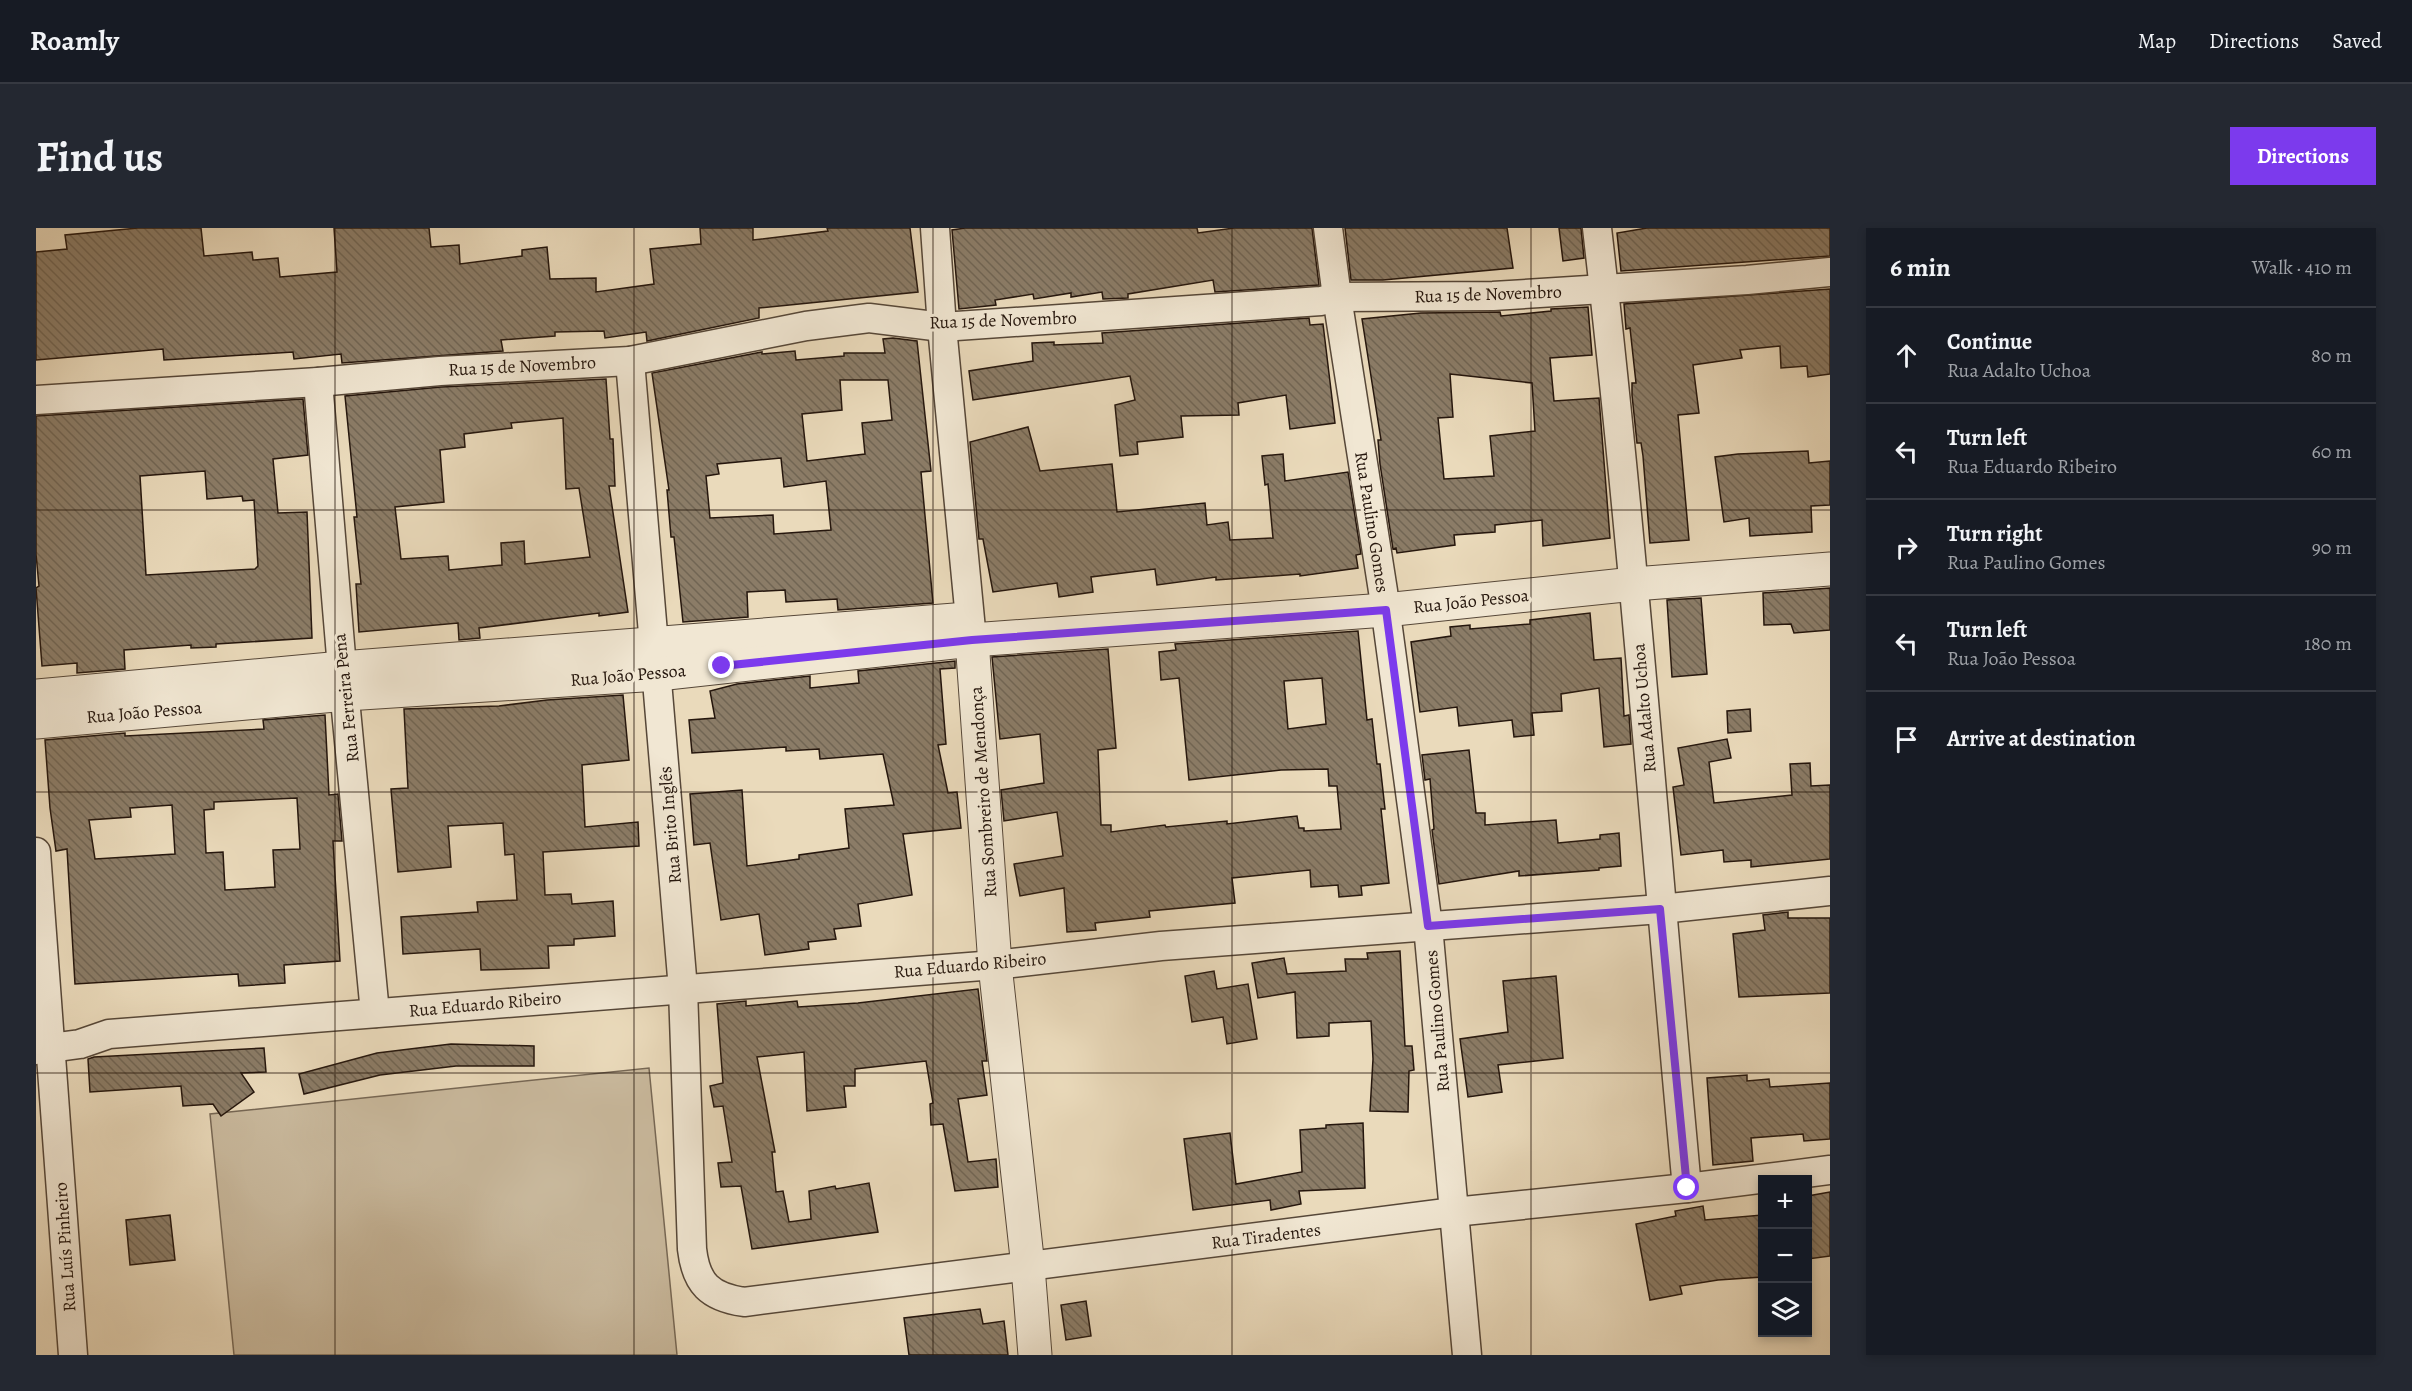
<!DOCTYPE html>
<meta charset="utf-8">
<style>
:root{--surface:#171b24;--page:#242831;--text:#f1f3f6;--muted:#9ea1a6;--line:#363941;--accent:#7c3aed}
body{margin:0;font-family:Alegreya,serif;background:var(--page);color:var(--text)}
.controls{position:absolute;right:18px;bottom:18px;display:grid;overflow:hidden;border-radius:0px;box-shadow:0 3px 9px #0003}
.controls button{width:54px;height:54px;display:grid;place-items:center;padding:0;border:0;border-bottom:2px solid var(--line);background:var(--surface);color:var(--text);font:30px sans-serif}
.stop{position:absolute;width:18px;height:18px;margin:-14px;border:4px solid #7c3aed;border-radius:50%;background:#fff}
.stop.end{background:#7c3aed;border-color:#fff;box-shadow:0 2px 6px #0008}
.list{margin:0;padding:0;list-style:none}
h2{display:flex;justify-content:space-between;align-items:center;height:78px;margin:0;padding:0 24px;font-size:26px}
h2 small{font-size:20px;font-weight:400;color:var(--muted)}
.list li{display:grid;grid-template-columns:39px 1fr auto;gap:18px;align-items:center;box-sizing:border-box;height:96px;padding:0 24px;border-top:2px solid var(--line)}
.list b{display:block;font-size:22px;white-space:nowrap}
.list p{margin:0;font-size:20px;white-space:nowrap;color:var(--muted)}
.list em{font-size:20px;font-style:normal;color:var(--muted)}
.icon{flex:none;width:33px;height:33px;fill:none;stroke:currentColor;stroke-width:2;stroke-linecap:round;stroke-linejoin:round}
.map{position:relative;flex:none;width:1794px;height:1127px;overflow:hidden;border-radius:0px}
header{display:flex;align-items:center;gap:36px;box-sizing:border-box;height:84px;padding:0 30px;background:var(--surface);border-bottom:2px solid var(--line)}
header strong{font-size:28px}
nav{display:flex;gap:33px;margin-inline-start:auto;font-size:21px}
.intro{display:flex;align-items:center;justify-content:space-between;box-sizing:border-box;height:144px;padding:0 36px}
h1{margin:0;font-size:42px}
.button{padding:15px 27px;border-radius:0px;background:var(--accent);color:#fff;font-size:21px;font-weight:700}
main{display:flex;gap:36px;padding:0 36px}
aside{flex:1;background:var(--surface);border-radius:0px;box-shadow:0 3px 9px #0003}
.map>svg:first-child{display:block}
</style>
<header>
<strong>Roamly</strong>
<nav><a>Map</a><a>Directions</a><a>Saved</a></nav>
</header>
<div class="intro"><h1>Find us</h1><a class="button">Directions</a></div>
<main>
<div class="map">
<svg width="1794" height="1127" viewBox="0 0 1794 1127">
<defs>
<pattern id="building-back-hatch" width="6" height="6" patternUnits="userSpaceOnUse" patternTransform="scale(1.5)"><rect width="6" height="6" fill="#8b7c67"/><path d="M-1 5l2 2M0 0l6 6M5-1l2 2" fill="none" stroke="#716553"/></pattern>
</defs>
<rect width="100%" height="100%" fill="#eadabb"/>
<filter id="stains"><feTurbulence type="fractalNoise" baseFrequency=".00333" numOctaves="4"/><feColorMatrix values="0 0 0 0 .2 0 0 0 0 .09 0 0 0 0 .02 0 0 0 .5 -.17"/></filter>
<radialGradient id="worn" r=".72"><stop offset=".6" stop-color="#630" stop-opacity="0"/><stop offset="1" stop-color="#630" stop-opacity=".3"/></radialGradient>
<path fill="#c9b99d" stroke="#776855" stroke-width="1.5" d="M 613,840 L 641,1127 L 198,1127 L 174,886 Z"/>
<g fill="url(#building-back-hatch)" stroke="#25160d" stroke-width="1.5" fill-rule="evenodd">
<path d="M 102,0 L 165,0 L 168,28 L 216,24 L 217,32 L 242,30 L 244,49 L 301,44 L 298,0 L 393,0 L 395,19 L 423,17 L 424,36 L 486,28 L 486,22 L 511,19 L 514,51 L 560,50 L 560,64 L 618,56 L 614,21 L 665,16 L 664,0 L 717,0 L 717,12 L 792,3 L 791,0 L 874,0 L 882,64 L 723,80 L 723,90 L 611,113 L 610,104 L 569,110 L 568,103 L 519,104 L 519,108 L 465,112 L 467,123 L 306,135 L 305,126 L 258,131 L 257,124 L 128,132 L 127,121 L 0,132 L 0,24 L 31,21 L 29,7 Z"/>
<path d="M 929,0 L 1161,0 L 1162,5 L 1198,0 L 1276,0 L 1283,57 L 1179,64 L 1177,52 L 1092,66 L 1092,70 L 1067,71 L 1066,64 L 1035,69 L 1035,65 L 998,71 L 997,66 L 959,72 L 960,77 L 923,81 L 916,2 Z"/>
<path d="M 1309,0 L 1471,0 L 1477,40 L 1347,52 L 1315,52 Z"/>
<path d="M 1523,0 L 1545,0 L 1548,30 L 1527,33 Z"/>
<path d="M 1611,0 L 1794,0 L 1794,28 L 1585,43 L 1581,5 Z"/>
<path d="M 1794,61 L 1794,146 L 1772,149 L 1771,138 L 1745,140 L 1744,118 L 1704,122 L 1706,130 L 1657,137 L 1663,185 L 1642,187 L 1653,312 L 1614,315 L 1607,228 L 1605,215 L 1601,215 L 1596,167 L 1596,155 L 1600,155 L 1594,100 L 1590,101 L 1588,76 Z"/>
<path d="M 1552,79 L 1556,127 L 1514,130 L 1518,173 L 1563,170 L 1574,310 L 1507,318 L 1506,292 L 1459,297 L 1459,304 L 1418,307 L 1419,317 L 1361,325 L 1360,320 L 1357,321 L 1344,236 L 1342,212 L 1345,212 L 1326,91 L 1385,85 L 1464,84 L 1465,88 L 1515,83 L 1515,81 ZM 1414,146 L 1496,155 L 1499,203 L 1454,208 L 1458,248 L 1408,251 L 1402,190 L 1417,189 Z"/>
<path d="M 1273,90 L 1274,97 L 1287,96 L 1299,195 L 1254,201 L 1250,167 L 1202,175 L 1203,187 L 1145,188 L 1147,209 L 1101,214 L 1102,226 L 1084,228 L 1079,177 L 1099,172 L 1094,148 L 937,172 L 933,143 L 997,133 L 996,115 L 1018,114 L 1018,117 L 1067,115 L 1066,105 Z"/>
<path d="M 857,110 L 881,113 L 895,243 L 885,244 L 897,375 L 802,382 L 801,371 L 750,374 L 749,362 L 711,364 L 712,389 L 647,394 L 638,309 L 635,309 L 631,262 L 633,262 L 616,145 L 726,124 L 726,126 L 759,123 L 760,132 L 808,128 L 808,125 L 849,125 L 847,111 ZM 804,152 L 852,152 L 856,192 L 826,195 L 829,226 L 771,233 L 766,186 L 806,182 ZM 745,230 L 748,259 L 790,253 L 795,302 L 738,306 L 737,287 L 674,290 L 670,248 L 683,246 L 681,236 Z"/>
<path d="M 570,151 L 574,211 L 577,211 L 579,258 L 573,258 L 592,384 L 563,388 L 563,385 L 443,400 L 444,410 L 423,412 L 422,395 L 323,404 L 320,356 L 325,356 L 318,289 L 321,289 L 309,168 L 405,159 ZM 527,190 L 530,261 L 543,260 L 554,329 L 489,336 L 488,313 L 465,315 L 466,337 L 413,342 L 412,328 L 365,331 L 359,279 L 408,274 L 404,222 L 429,219 L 428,206 L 476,200 L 475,195 Z"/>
<path d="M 267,171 L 272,227 L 237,231 L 242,285 L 271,284 L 276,410 L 180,416 L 180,419 L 155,420 L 155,417 L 88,422 L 89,441 L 41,445 L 41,435 L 6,438 L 0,360 L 3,358 L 0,326 L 0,188 ZM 169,243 L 171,271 L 206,268 L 207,273 L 218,272 L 222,338 L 219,341 L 110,347 L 104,248 Z"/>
<path d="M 992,199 L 1004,243 L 1076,236 L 1081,284 L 1169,275 L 1171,297 L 1192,294 L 1194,312 L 1237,310 L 1232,256 L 1229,257 L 1226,228 L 1247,226 L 1249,253 L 1312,244 L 1325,326 L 1320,327 L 1322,340 L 1264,348 L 1264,346 L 1180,352 L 1180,349 L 1121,357 L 1119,341 L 1055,349 L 1057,364 L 1023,369 L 1021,355 L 957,364 L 947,311 L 943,311 L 934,214 Z"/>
<path d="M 1772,223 L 1773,235 L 1794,233 L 1794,277 L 1775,278 L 1776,304 L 1714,308 L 1713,290 L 1688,294 L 1679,229 L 1702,226 Z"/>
<path d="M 1794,360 L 1794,402 L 1758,405 L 1755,396 L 1728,397 L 1727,365 Z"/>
<path d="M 1665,370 L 1671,446 L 1636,449 L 1631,372 Z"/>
<path d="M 1554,385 L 1558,432 L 1585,430 L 1588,488 L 1593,487 L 1595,516 L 1568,519 L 1563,460 L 1525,466 L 1526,483 L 1496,485 L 1498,507 L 1478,509 L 1476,492 L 1423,498 L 1421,479 L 1384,484 L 1375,414 L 1415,408 L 1414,399 L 1434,397 L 1434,401 L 1494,396 L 1494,392 Z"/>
<path d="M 1322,403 L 1331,492 L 1336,491 L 1341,536 L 1344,536 L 1349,581 L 1345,581 L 1353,655 L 1325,658 L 1326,667 L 1303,669 L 1302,657 L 1275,659 L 1274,642 L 1196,650 L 1199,675 L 1113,683 L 1114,689 L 1059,695 L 1060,702 L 1031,704 L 1028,660 L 984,668 L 978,636 L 1027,628 L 1021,584 L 968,593 L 965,562 L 1008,555 L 1004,506 L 964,511 L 956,429 L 1072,421 L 1080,520 L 1062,522 L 1065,597 L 1075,597 L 1075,604 L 1129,597 L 1130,599 L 1191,593 L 1191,596 L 1261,588 L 1263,600 L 1268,600 L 1268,603 L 1305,601 L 1301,558 L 1293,558 L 1292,541 L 1245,542 L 1153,552 L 1143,450 L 1125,452 L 1123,424 L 1140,422 L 1139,416 ZM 1286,450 L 1290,496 L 1252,501 L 1248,453 Z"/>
<path d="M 919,433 L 919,440 L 904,441 L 910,516 L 902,517 L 912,565 L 921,564 L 925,600 L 867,606 L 876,667 L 822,676 L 825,698 L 798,701 L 800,711 L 772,714 L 773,721 L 729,727 L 723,686 L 685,692 L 674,615 L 658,617 L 654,566 L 706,562 L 711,638 L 763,631 L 763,627 L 813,620 L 809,581 L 858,577 L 847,526 L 784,531 L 783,521 L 750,523 L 750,519 L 656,525 L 653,492 L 679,490 L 674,463 L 701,456 L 774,448 L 774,460 L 823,455 L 822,443 Z"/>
<path d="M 587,467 L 593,532 L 546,537 L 549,599 L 602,594 L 603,618 L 507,624 L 509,667 L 535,666 L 536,676 L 577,673 L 579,708 L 538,711 L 538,717 L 512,718 L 513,740 L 445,742 L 444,721 L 367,726 L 365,689 L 442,684 L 441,674 L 481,672 L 478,626 L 469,627 L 467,595 L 412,598 L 415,639 L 362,644 L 355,561 L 372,560 L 368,481 L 463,478 L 511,472 Z"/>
<path d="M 1714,481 L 1715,503 L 1692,505 L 1691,483 Z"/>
<path d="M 289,487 L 293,567 L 302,566 L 306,613 L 297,613 L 304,733 L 248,737 L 249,755 L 203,758 L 202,746 L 39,756 L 31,621 L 20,623 L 14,580 L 9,512 L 89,505 L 89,508 L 228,501 L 227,492 ZM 261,570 L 264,621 L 237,622 L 239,659 L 189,662 L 187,624 L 170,625 L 168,582 L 178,581 L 178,574 ZM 136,577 L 139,626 L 59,631 L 53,592 L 95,589 L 94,580 Z"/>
<path d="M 1691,511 L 1695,530 L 1673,534 L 1678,575 L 1756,567 L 1754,536 L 1774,535 L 1775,558 L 1794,557 L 1794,631 L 1715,639 L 1715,632 L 1688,634 L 1687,622 L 1645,627 L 1637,559 L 1648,557 L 1642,520 Z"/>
<path d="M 1433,522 L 1440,585 L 1449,585 L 1449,597 L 1520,592 L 1522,615 L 1564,611 L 1564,607 L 1583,605 L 1585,638 L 1563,640 L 1563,642 L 1483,648 L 1483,643 L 1403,656 L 1396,602 L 1398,601 L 1394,551 L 1389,552 L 1386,527 Z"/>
<path d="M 1752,684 L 1752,690 L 1794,690 L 1794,765 L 1703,769 L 1697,706 L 1729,702 L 1727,687 Z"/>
<path d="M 1364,723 L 1369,818 L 1376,818 L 1378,842 L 1373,843 L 1372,884 L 1334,883 L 1337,831 L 1335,793 L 1293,795 L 1293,808 L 1261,810 L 1259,764 L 1222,770 L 1216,735 L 1248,730 L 1251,746 L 1310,743 L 1309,731 L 1332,731 L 1331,725 Z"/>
<path d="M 1178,743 L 1181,761 L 1212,756 L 1221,811 L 1191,816 L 1187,789 L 1156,794 L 1149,748 Z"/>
<path d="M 1520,748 L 1527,830 L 1462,837 L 1466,864 L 1432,869 L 1424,811 L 1472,804 L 1467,753 Z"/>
<path d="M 942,761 L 951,833 L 946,833 L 951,867 L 922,871 L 932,934 L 960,931 L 962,959 L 919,963 L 907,896 L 895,897 L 894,876 L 897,875 L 890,833 L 819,841 L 819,858 L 808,858 L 810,879 L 771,883 L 768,824 L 721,829 L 739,924 L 736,924 L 740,964 L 747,963 L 753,994 L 775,991 L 773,963 L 799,958 L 800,961 L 833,955 L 842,1004 L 716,1021 L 705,958 L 685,959 L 682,935 L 696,934 L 687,878 L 678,879 L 674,858 L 687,855 L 681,776 L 710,773 L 710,778 L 761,773 L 762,779 L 822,775 Z"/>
<path d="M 415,816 L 498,818 L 498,838 L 420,838 L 344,847 L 268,866 L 263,846 L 341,825 Z"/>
<path d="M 228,820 L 230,844 L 205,845 L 218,864 L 185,888 L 177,876 L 147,878 L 145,858 L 54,864 L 52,831 L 58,829 Z"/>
<path d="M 1711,847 L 1711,853 L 1733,851 L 1734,859 L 1794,855 L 1794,911 L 1768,913 L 1767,906 L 1715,910 L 1717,933 L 1677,937 L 1671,850 Z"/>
<path d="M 1327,895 L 1329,960 L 1263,963 L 1265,976 L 1235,982 L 1234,972 L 1157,982 L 1148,911 L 1194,905 L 1200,956 L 1266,944 L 1264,902 L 1290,900 L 1290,897 Z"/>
<path d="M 1794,964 L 1794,1028 L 1772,1031 L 1772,968 Z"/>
<path d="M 1667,978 L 1669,992 L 1726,987 L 1726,1049 L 1682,1052 L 1644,1058 L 1646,1066 L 1614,1072 L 1600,996 L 1640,988 L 1639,983 Z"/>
<path d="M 134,987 L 139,1032 L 94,1037 L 90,992 Z"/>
<path d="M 1050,1073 L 1055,1108 L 1030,1112 L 1025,1077 Z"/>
<path d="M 944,1081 L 947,1096 L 968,1093 L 972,1127 L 873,1127 L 868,1090 Z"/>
</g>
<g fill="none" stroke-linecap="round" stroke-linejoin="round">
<g stroke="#564738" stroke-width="31">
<g id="minor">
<path d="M 899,0 L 906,99 L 936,412"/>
<path d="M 1292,0 L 1301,69 L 1347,363 L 1392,698 L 1431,1127"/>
<path d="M 1561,0 C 1598,319 1621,640 1651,960"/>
<path d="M 594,133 L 647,761 L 656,1021 C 660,1056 674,1069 708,1074 L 1418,984 L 1651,960 L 1794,942"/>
<path d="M 282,154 L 306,440 L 339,785"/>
<path d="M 0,172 L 282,154 L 404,143 L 594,133 L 770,98 L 833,90 L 906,99 L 1285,73 L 1301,69 L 1457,68 L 1711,52 L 1794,44"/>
<path d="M 0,624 L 37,1127"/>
<path d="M 0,822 L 44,816 L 73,806 L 959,737 L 1125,718 L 1625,681 L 1794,663"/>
</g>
</g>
<g stroke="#564738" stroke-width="35">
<g id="tertiary">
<path d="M 936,412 L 959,737 L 992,1039 L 999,1127"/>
<path d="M 0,468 L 306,440 L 919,392"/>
<path d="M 0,494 L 310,466 L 622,446 L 936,412 L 1349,382 L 1598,356 L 1794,341"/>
</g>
</g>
<use href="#minor" stroke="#f1e7d3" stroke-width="28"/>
<use href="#tertiary" stroke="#f1e7d3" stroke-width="33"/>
</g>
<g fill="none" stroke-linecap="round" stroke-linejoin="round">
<path stroke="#7c3aed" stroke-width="8" d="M 686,438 L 936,412 L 1350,382 L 1392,698 L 1624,681 L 1651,960"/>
</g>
<path fill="none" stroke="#25160d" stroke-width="1.5" stroke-opacity="0.55" d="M 299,0 L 299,1127M 598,0 L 598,1127M 897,0 L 897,1127M 1196,0 L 1196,1127M 1495,0 L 1495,1127M 0,282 L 1794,282M 0,564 L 1794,564M 0,845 L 1794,845"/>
<g text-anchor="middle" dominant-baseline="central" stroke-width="6" stroke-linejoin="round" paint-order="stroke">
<g font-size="18" fill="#25160d" stroke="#f1e7d3">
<text transform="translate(1452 66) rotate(-2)">Rua 15 de Novembro</text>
<text transform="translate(967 92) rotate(-2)">Rua 15 de Novembro</text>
<text transform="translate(486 138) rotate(-3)">Rua 15 de Novembro</text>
<text transform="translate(1336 294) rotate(81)">Rua Paulino Gomes</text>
<text transform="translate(1435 373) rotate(-6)">Rua João Pessoa</text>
<text transform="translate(592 447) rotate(-5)">Rua João Pessoa</text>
<text transform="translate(310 470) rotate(-96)">Rua Ferreira Pena</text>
<text transform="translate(1608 480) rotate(-95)">Rua Adalto Uchoa</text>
<text transform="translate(108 484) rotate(-5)">Rua João Pessoa</text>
<text transform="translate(947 564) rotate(-94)">Rua Sombreiro de Mendonça</text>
<text transform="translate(634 597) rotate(-95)">Rua Brito Inglês</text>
<text transform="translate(934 737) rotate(-5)">Rua Eduardo Ribeiro</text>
<text transform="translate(449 776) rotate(-5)">Rua Eduardo Ribeiro</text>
<text transform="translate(1401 793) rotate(-95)">Rua Paulino Gomes</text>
<text transform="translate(1230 1008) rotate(-7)">Rua Tiradentes</text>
<text transform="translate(29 1019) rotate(-94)">Rua Luís Pinheiro</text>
</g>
</g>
<rect width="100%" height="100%" filter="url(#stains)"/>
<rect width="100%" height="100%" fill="url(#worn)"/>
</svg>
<div class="controls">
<button>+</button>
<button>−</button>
<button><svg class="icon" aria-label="layers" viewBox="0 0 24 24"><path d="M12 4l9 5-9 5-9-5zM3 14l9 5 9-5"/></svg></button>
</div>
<div class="stop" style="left:1651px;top:960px"></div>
<div class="stop end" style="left:686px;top:438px"></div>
</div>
<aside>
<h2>6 min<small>Walk · 410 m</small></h2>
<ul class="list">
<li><svg class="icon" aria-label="ahead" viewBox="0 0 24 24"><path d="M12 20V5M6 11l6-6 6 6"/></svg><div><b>Continue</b><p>Rua Adalto Uchoa</p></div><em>80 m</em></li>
<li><svg class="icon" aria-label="left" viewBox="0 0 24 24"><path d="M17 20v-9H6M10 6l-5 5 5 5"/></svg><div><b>Turn left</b><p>Rua Eduardo Ribeiro</p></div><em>60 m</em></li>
<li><svg class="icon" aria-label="right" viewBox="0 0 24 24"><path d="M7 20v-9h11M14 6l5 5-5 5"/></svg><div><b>Turn right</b><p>Rua Paulino Gomes</p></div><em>90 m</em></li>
<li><svg class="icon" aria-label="left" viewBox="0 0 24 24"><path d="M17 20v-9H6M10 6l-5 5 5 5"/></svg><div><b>Turn left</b><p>Rua João Pessoa</p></div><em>180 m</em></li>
<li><svg class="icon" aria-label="arrive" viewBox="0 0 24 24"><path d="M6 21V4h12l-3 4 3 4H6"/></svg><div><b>Arrive at destination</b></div></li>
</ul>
</aside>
</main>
